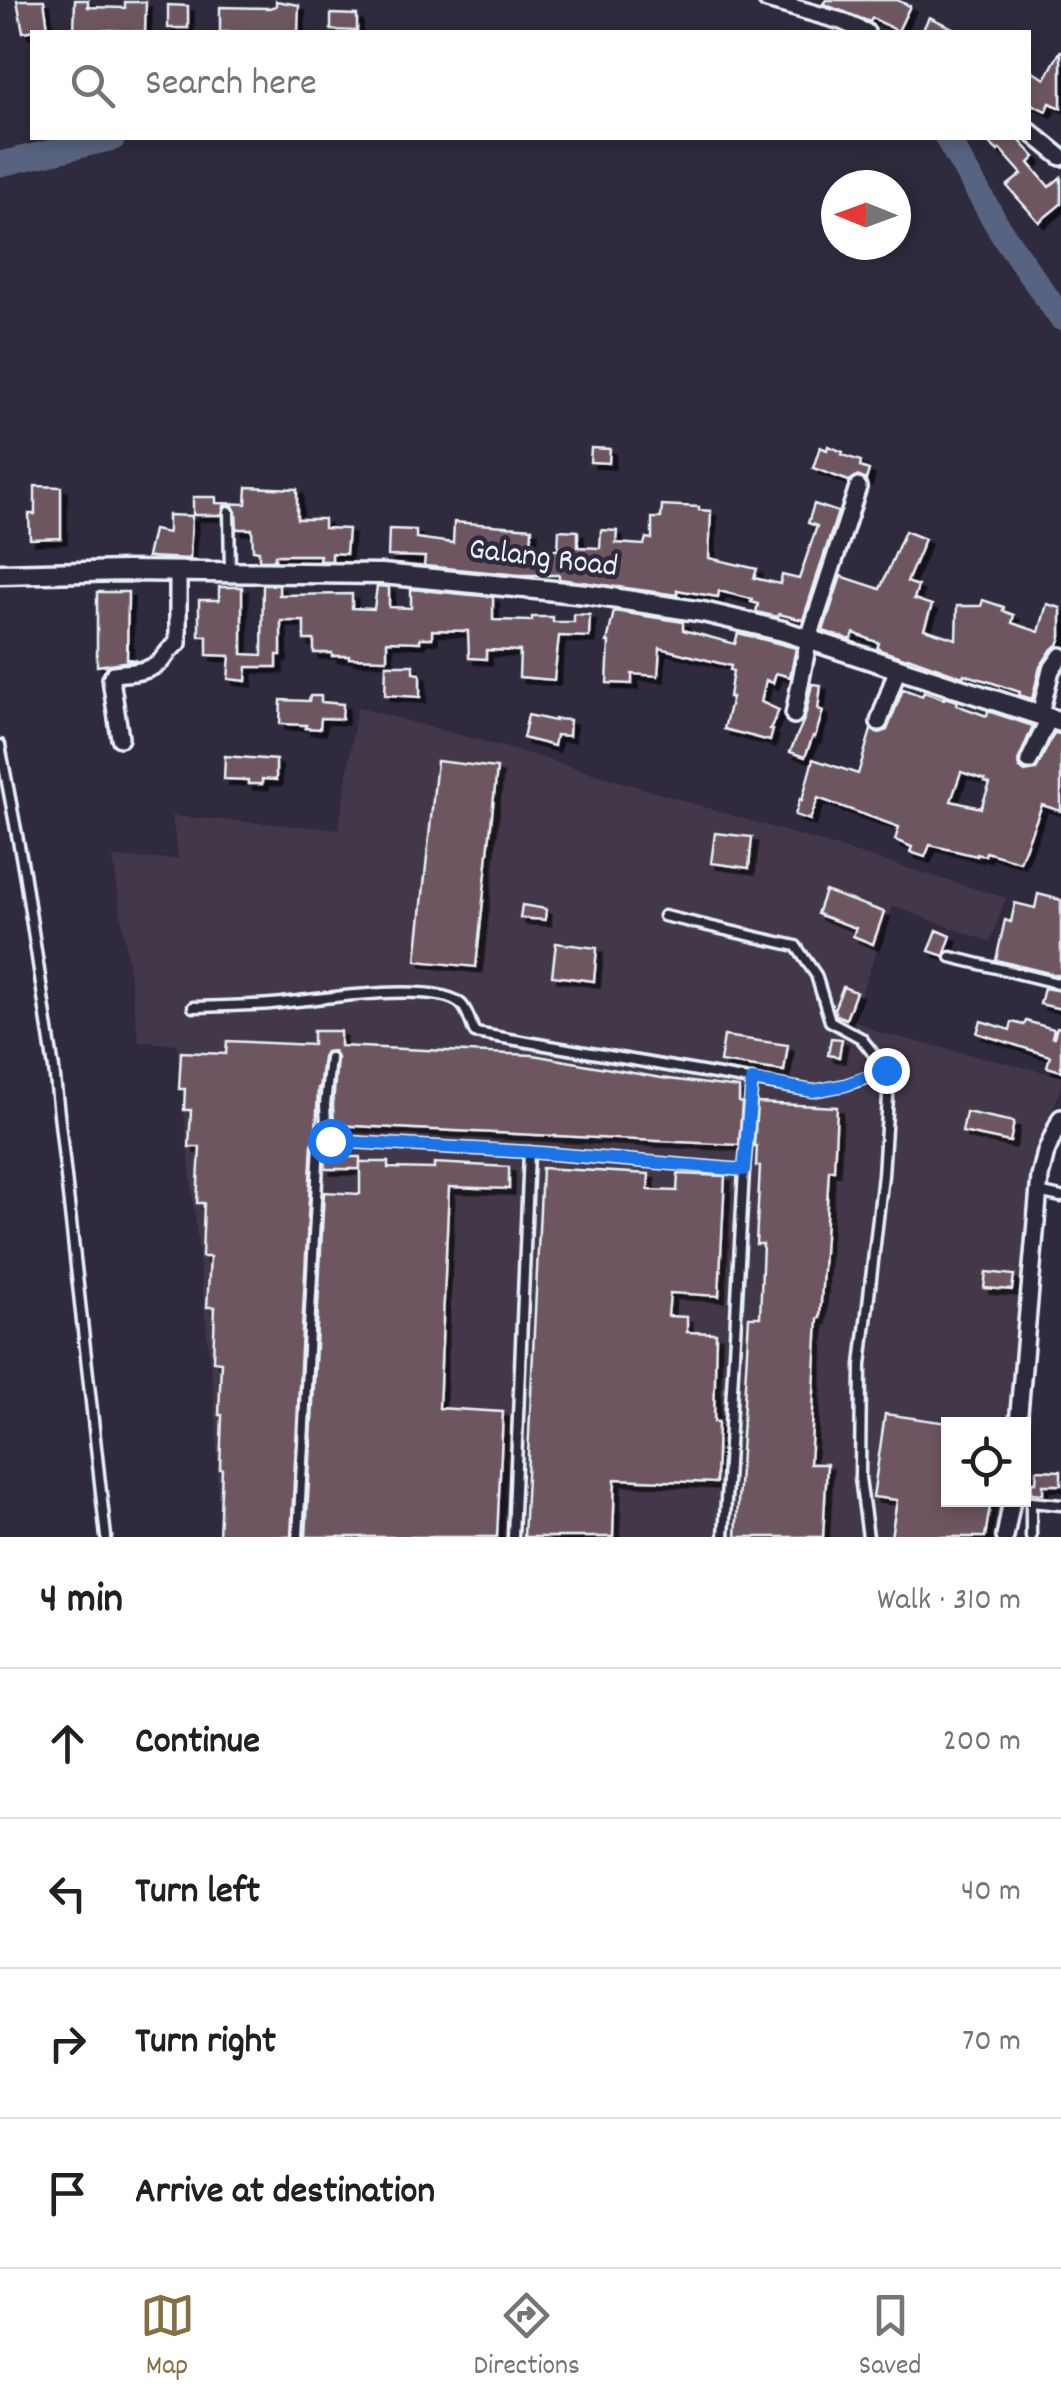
<!DOCTYPE html>
<meta charset="utf-8">
<style>
:root{--surface:#fff;--page:#f6f6f6;--text:#202124;--muted:#757577;--line:#e0e0e0;--accent:#847042}
body{margin:0;font-family:Dekko,sans-serif;background:var(--page);color:var(--text)}
.controls{position:absolute;right:30px;bottom:30px;display:grid;overflow:hidden;border-radius:0px;box-shadow:0 5px 15px #0003}
.controls button{width:90px;height:90px;display:grid;place-items:center;padding:0;border:0;border-bottom:2px solid var(--line);background:var(--surface);color:var(--text);font:50px sans-serif}
.compass{position:absolute;left:821px;top:170px;width:90px;height:90px;border-radius:50%;background:var(--surface);box-shadow:0 5px 15px #0003;rotate:271deg}
.stop{position:absolute;width:30px;height:30px;margin:-22px;border:8px solid #1a73e8;border-radius:50%;background:#fff}
.stop.end{background:#1a73e8;border-color:#fff;box-shadow:0 2px 10px #0008}
.list{margin:0;padding:0;list-style:none}
h2{display:flex;justify-content:space-between;align-items:center;height:130px;margin:0;padding:0 40px;font-size:42px}
h2 small{font-size:32px;font-weight:400;color:var(--muted)}
.list li{display:grid;grid-template-columns:65px 1fr auto;gap:30px;align-items:center;box-sizing:border-box;height:150px;padding:0 40px;border-top:2px solid var(--line)}
.list b{display:block;font-size:38px;white-space:nowrap}
.list em{font-size:32px;font-style:normal;color:var(--muted)}
.icon{flex:none;width:55px;height:55px;fill:none;stroke:currentColor;stroke-width:2;stroke-linecap:round;stroke-linejoin:round}
.map{position:relative;flex:none;width:1061px;height:1537px;overflow:hidden}
.search{position:absolute;background:var(--surface);box-shadow:0 5px 15px #0003;left:30px;right:30px;top:30px;height:110px;display:flex;align-items:center;gap:25px;box-sizing:border-box;padding:0 35px;border-radius:0px;color:var(--muted);font-size:38px}
.sheet{height:730px;background:var(--surface)}
nav{display:flex;justify-content:space-around;align-items:center;box-sizing:border-box;height:140px;border-top:2px solid var(--line);background:var(--surface);font-size:28px;color:var(--muted)}
nav a{display:grid;justify-items:center;gap:5px}
nav .on{color:var(--accent)}
.map>svg:first-child{display:block}
</style>
<div class="map">
<svg width="1061" height="1537" viewBox="0 0 1061 1537">
<defs>
<filter id="shadow"><feDropShadow dx="5.5" dy="5.5" stdDeviation="0" flood-color="#0009"/></filter>
</defs>
<rect width="100%" height="100%" fill="#2f2a3d"/>
<filter id="ink" filterUnits="userSpaceOnUse"><feTurbulence type="fractalNoise" baseFrequency=".01" numOctaves="2"/><feDisplacementMap in="SourceGraphic" scale="20" xChannelSelector="R" yChannelSelector="G"/><feConvolveMatrix kernelMatrix="1 2 1 2 8 2 1 2 1" color-interpolation-filters="sRGB"/></filter>
<g filter="url(#ink)">
<path fill="#423748" d="M 357,707 L 533,755 L 1006,898 L 990,942 L 893,906 L 852,1019 L 880,1033 L 1061,1076 L 1061,1086 L 1032,1175 L 1012,1424 L 948,1424 L 948,1500 L 1004,1500 L 998,1537 L 219,1537 L 216,1421 L 177,1044 L 139,1042 L 113,858 L 178,859 L 172,816 L 339,829 Z"/>
<g fill="none" stroke-linecap="round" stroke-linejoin="round">
<g stroke="#586481" stroke-width="25">
<path d="M 947,138 L 1003,235 L 1061,318"/>
<path d="M 0,164 L 113,138"/>
</g>
</g>
<g fill="#6e5660" stroke="#e8f1f8" stroke-width="2.5" fill-rule="evenodd" filter="url(#shadow)">
<path d="M 17,0 L 44,0 L 48,28 L 23,32 Z"/>
<path d="M 75,0 L 88,0 L 88,7 L 125,8 L 125,2 L 146,2 L 145,32 L 111,30 L 74,32 Z"/>
<path d="M 826,0 L 897,0 L 910,6 L 898,31 L 872,18 L 870,22 L 823,4 Z"/>
<path d="M 276,1 L 299,5 L 298,32 L 220,32 L 220,7 L 269,8 L 276,6 Z"/>
<path d="M 168,5 L 188,6 L 188,28 L 168,28 Z"/>
<path d="M 331,14 L 357,15 L 357,31 L 331,30 Z"/>
<path d="M 929,17 L 961,32 L 922,32 Z"/>
<path d="M 1061,50 L 1061,108 L 1050,103 L 1046,111 L 1028,102 L 1028,68 L 1045,79 Z"/>
<path d="M 984,138 L 1017,138 L 1035,157 L 1029,163 L 1049,187 L 1061,177 L 1061,204 L 1039,222 L 1007,186 L 1022,174 L 1000,149 L 998,151 Z"/>
<path d="M 828,446 L 843,452 L 842,455 L 861,461 L 860,467 L 869,470 L 866,480 L 857,476 L 849,481 L 813,468 L 820,447 L 827,450 Z"/>
<path d="M 591,448 L 610,449 L 609,463 L 590,462 Z"/>
<path d="M 35,486 L 61,487 L 61,538 L 30,539 L 29,514 L 35,514 Z"/>
<path d="M 247,487 L 297,489 L 297,519 L 324,519 L 324,528 L 348,529 L 346,554 L 332,553 L 332,561 L 319,561 L 320,555 L 275,555 L 275,560 L 259,560 L 259,551 L 253,550 L 252,529 L 237,529 L 236,512 L 233,506 L 224,506 L 222,515 L 193,515 L 193,497 L 216,497 L 216,503 L 246,504 Z"/>
<path d="M 814,504 L 838,512 L 803,620 L 779,614 L 778,617 L 756,612 L 758,604 L 751,602 L 752,599 L 719,591 L 718,597 L 677,590 L 677,595 L 559,579 L 559,575 L 520,575 L 424,566 L 425,557 L 388,556 L 389,529 L 416,530 L 416,538 L 453,543 L 454,522 L 532,528 L 531,549 L 558,550 L 559,530 L 578,531 L 578,547 L 600,548 L 601,530 L 617,531 L 616,543 L 644,545 L 646,538 L 652,539 L 652,518 L 661,518 L 662,505 L 699,507 L 699,510 L 711,511 L 709,558 L 757,569 L 754,578 L 780,584 L 782,575 L 799,579 L 817,526 L 808,523 Z"/>
<path d="M 168,515 L 192,516 L 190,559 L 147,557 L 153,530 L 168,533 Z"/>
<path d="M 905,531 L 925,539 L 907,582 L 918,586 L 914,599 L 932,605 L 924,629 L 956,639 L 957,606 L 981,606 L 983,600 L 1004,607 L 1003,611 L 1014,615 L 1012,623 L 1039,632 L 1047,604 L 1061,608 L 1061,637 L 1058,645 L 1052,649 L 1040,667 L 1032,699 L 1019,695 L 1020,692 L 990,682 L 964,674 L 963,677 L 908,657 L 907,659 L 877,649 L 879,643 L 854,633 L 851,640 L 823,631 L 841,576 L 880,589 Z"/>
<path d="M 263,585 L 279,585 L 279,595 L 352,594 L 352,608 L 374,609 L 377,586 L 389,587 L 389,607 L 411,608 L 411,589 L 493,597 L 493,620 L 532,621 L 532,617 L 553,617 L 553,622 L 574,622 L 574,614 L 590,615 L 589,637 L 559,636 L 554,680 L 519,677 L 520,651 L 486,650 L 486,659 L 469,658 L 468,631 L 432,630 L 432,638 L 420,638 L 420,642 L 387,641 L 387,659 L 349,658 L 349,656 L 332,656 L 332,653 L 314,653 L 314,640 L 304,640 L 304,621 L 281,621 L 281,655 L 277,655 L 277,667 L 247,667 L 246,681 L 228,679 L 230,656 L 207,655 L 207,636 L 199,636 L 199,600 L 219,600 L 219,587 L 242,587 L 242,654 L 262,655 Z"/>
<path d="M 97,592 L 128,592 L 127,659 L 137,660 L 97,666 Z"/>
<path d="M 614,611 L 683,622 L 683,630 L 735,644 L 738,633 L 796,648 L 790,677 L 776,673 L 773,683 L 766,680 L 761,702 L 779,710 L 770,729 L 773,730 L 770,741 L 724,729 L 732,697 L 729,697 L 733,671 L 730,670 L 731,666 L 660,648 L 658,676 L 632,674 L 632,684 L 607,683 L 609,642 L 607,642 Z"/>
<path d="M 386,665 L 413,665 L 413,673 L 420,674 L 420,697 L 385,695 Z"/>
<path d="M 812,684 L 821,685 L 818,709 L 823,711 L 815,737 L 813,736 L 805,757 L 790,752 L 805,717 Z"/>
<path d="M 903,689 L 922,696 L 924,692 L 944,699 L 944,697 L 957,701 L 956,705 L 987,716 L 988,711 L 1033,726 L 1018,761 L 1020,768 L 1025,772 L 1036,770 L 1054,733 L 1061,734 L 1061,811 L 1042,805 L 1020,862 L 986,852 L 985,856 L 977,854 L 977,856 L 930,845 L 925,857 L 910,852 L 912,847 L 895,840 L 899,827 L 818,798 L 810,820 L 795,815 L 800,799 L 802,800 L 813,759 L 858,774 L 871,730 L 880,733 L 887,730 ZM 961,772 L 985,780 L 985,782 L 990,784 L 981,808 L 951,801 Z"/>
<path d="M 310,696 L 321,696 L 321,702 L 343,704 L 342,719 L 321,718 L 320,729 L 305,728 L 306,725 L 280,724 L 281,700 L 309,701 Z"/>
<path d="M 528,715 L 555,721 L 555,719 L 570,720 L 569,736 L 556,735 L 554,746 L 523,738 Z"/>
<path d="M 225,756 L 276,760 L 276,780 L 262,779 L 262,784 L 248,784 L 248,780 L 224,779 Z"/>
<path d="M 437,761 L 497,768 L 476,967 L 416,961 Z"/>
<path d="M 715,833 L 752,837 L 749,868 L 711,863 Z"/>
<path d="M 825,891 L 884,912 L 873,944 L 853,936 L 856,928 L 817,914 Z"/>
<path d="M 1038,894 L 1061,900 L 1061,976 L 996,960 L 1005,920 L 1011,922 L 1015,903 L 1035,908 Z"/>
<path d="M 522,905 L 546,909 L 545,920 L 520,918 Z"/>
<path d="M 937,930 L 951,936 L 944,956 L 929,951 Z"/>
<path d="M 556,943 L 597,948 L 594,981 L 552,976 Z"/>
<path d="M 843,987 L 856,992 L 846,1019 L 836,1015 L 834,1009 Z"/>
<path d="M 1044,988 L 1061,991 L 1061,1009 L 1040,1004 Z"/>
<path d="M 981,1021 L 1010,1030 L 1012,1022 L 1024,1025 L 1026,1021 L 1054,1029 L 1052,1037 L 1054,1037 L 1057,1027 L 1061,1028 L 1061,1071 L 1047,1067 L 1050,1056 L 977,1033 Z"/>
<path d="M 313,1031 L 340,1031 L 340,1046 L 533,1055 L 661,1078 L 739,1088 L 739,1102 L 742,1103 L 739,1145 L 334,1125 L 333,1105 L 337,1058 L 334,1051 L 326,1052 L 323,1057 L 319,1090 L 318,1087 L 316,1136 L 312,1143 L 291,1537 L 219,1537 L 222,1469 L 220,1469 L 222,1415 L 219,1415 L 221,1362 L 213,1361 L 215,1307 L 207,1307 L 210,1257 L 202,1257 L 204,1203 L 197,1203 L 200,1147 L 189,1147 L 191,1110 L 184,1110 L 185,1089 L 179,1089 L 181,1052 L 226,1054 L 227,1041 L 313,1045 Z"/>
<path d="M 724,1036 L 788,1045 L 784,1071 L 720,1062 Z"/>
<path d="M 831,1038 L 842,1039 L 839,1057 L 828,1055 Z"/>
<path d="M 757,1103 L 837,1107 L 834,1170 L 829,1170 L 820,1318 L 818,1318 L 810,1464 L 827,1464 L 823,1537 L 736,1537 L 749,1317 L 760,1317 L 763,1244 L 756,1244 L 760,1166 L 756,1166 L 757,1146 L 754,1146 Z"/>
<path d="M 966,1112 L 1014,1122 L 1010,1142 L 962,1132 Z"/>
<path d="M 326,1157 L 360,1157 L 360,1169 L 325,1169 Z"/>
<path d="M 360,1162 L 388,1162 L 388,1168 L 434,1169 L 434,1163 L 509,1167 L 509,1189 L 449,1187 L 439,1408 L 503,1412 L 497,1537 L 306,1537 L 324,1192 L 360,1194 Z"/>
<path d="M 542,1168 L 649,1174 L 648,1190 L 677,1191 L 678,1174 L 725,1176 L 719,1296 L 670,1293 L 668,1316 L 687,1317 L 687,1332 L 716,1333 L 714,1422 L 718,1422 L 716,1483 L 615,1479 L 613,1537 L 524,1537 Z"/>
<path d="M 986,1272 L 1014,1275 L 1012,1290 L 984,1288 Z"/>
<path d="M 885,1414 L 948,1423 L 948,1500 L 991,1500 L 985,1537 L 891,1537 L 897,1500 L 873,1497 Z"/>
<path d="M 1037,1470 L 1061,1471 L 1061,1485 L 1043,1485 L 1043,1494 L 1031,1493 L 1032,1482 L 1036,1482 Z"/>
</g>
<g fill="none" stroke-linecap="round" stroke-linejoin="round">
<g stroke="#e8f1f8" stroke-width="15">
<g id="service">
<path d="M 229,512 L 230,571"/>
<path d="M 0,745 L 24,872 L 54,1069 L 106,1537"/>
<path d="M 664,916 L 796,946 L 816,975 L 830,1021 L 861,1038 L 887,1071 L 888,1097 L 883,1175 L 861,1365 L 860,1478 L 868,1537"/>
<path d="M 951,957 L 1061,984"/>
<path d="M 193,1007 C 219,1006 245,1006 271,1004 C 306,1001 439,979 462,1005 C 468,1011 471,1025 475,1033 L 813,1091 L 845,1085 L 887,1071"/>
<path d="M 327,1141 L 325,1105 L 330,1058"/>
<path d="M 744,1170 L 752,1080"/>
<path d="M 1038,1192 L 1061,1197"/>
<path d="M 298,1537 L 319,1143 L 331,1141 L 529,1152 L 744,1170 L 724,1537"/>
<path d="M 513,1537 L 529,1152"/>
<path d="M 1031,1537 L 1031,1502 L 1061,1505"/>
</g>
</g>
<g stroke="#e8f1f8" stroke-width="22">
<g id="minor">
<path d="M 767,0 L 841,21 L 866,32"/>
<path d="M 1028,130 L 1061,157"/>
<path d="M 1040,714 L 1051,670 L 1061,656"/>
<path d="M 794,715 L 809,638 L 858,487"/>
<path d="M 879,722 L 898,667"/>
<path d="M 120,738 L 111,679 L 114,674 C 130,672 148,673 161,661 C 167,654 170,648 178,643 L 178,572"/>
<path d="M 1029,761 L 1049,718"/>
<path d="M 1018,1424 L 1040,1177 L 1046,1152 L 1061,1118"/>
<path d="M 1005,1537 L 1012,1500"/>
</g>
</g>
<g stroke="#e8f1f8" stroke-width="25">
<path id="tertiary" d="M 0,574 L 126,571 L 382,574 L 586,594 L 703,612 L 783,631 L 1061,722"/>
</g>
<use href="#service" stroke="#2f2a3d" stroke-width="8"/>
<use href="#minor" stroke="#2f2a3d" stroke-width="15"/>
<use href="#tertiary" stroke="#2f2a3d" stroke-width="18"/>
</g>
</g>
<g fill="none" stroke-linecap="round" stroke-linejoin="round" filter="url(#ink)">
<path stroke="#1a73e8" stroke-width="12" d="M 330,1141 L 529,1152 L 744,1170 L 752,1080 L 813,1091 L 845,1085 L 886,1070"/>
</g>
<g text-anchor="middle" dominant-baseline="central" stroke-width="9" stroke-linejoin="round" paint-order="stroke">
<g font-size="32" fill="#e8f1f8" stroke="#2f2a3d">
<text transform="translate(543 560) rotate(7)">Galang Road</text>
</g>
</g>
</svg>
<div class="controls">
<button><svg class="icon" aria-label="locate" viewBox="0 0 24 24"><circle cx="12" cy="12" r="6"/><path d="M12 2v4M12 18v4M2 12h4M18 12h4"/></svg></button>
</div>
<svg class="compass" viewBox="-18 -18 36 36"><path d="M0-13l5 13h-10z" fill="#e53935"/><path d="M0 13l5-13h-10z" fill="#757577"/></svg>
<div class="stop" style="left:330px;top:1141px"></div>
<div class="stop end" style="left:886px;top:1070px"></div>
<div class="search"><svg class="icon" aria-label="search" viewBox="0 0 24 24"><circle cx="10" cy="10" r="6"/><path d="M15 15l6 6"/></svg>Search here</div>
</div>
<section class="sheet">
<h2>4 min<small>Walk · 310 m</small></h2>
<ul class="list">
<li><svg class="icon" aria-label="ahead" viewBox="0 0 24 24"><path d="M12 20V5M6 11l6-6 6 6"/></svg><div><b>Continue</b></div><em>200 m</em></li>
<li><svg class="icon" aria-label="left" viewBox="0 0 24 24"><path d="M17 20v-9H6M10 6l-5 5 5 5"/></svg><div><b>Turn left</b></div><em>40 m</em></li>
<li><svg class="icon" aria-label="right" viewBox="0 0 24 24"><path d="M7 20v-9h11M14 6l5 5-5 5"/></svg><div><b>Turn right</b></div><em>70 m</em></li>
<li><svg class="icon" aria-label="arrive" viewBox="0 0 24 24"><path d="M6 21V4h12l-3 4 3 4H6"/></svg><div><b>Arrive at destination</b></div></li>
</ul>
</section>
<nav>
<a class="on"><svg class="icon" aria-label="map" viewBox="0 0 24 24"><path d="M3 6l6-2 6 2 6-2v14l-6 2-6-2-6 2zM9 4v14M15 6v14"/></svg>Map</a>
<a><svg class="icon" aria-label="directions" viewBox="0 0 24 24"><path d="M12 3l9 9-9 9-9-9zM9 14v-3h6M13 9l2 2-2 2"/></svg>Directions</a>
<a><svg class="icon" aria-label="saved" viewBox="0 0 24 24"><path d="M7 4h10v16l-5-4-5 4z"/></svg>Saved</a>
</nav>
